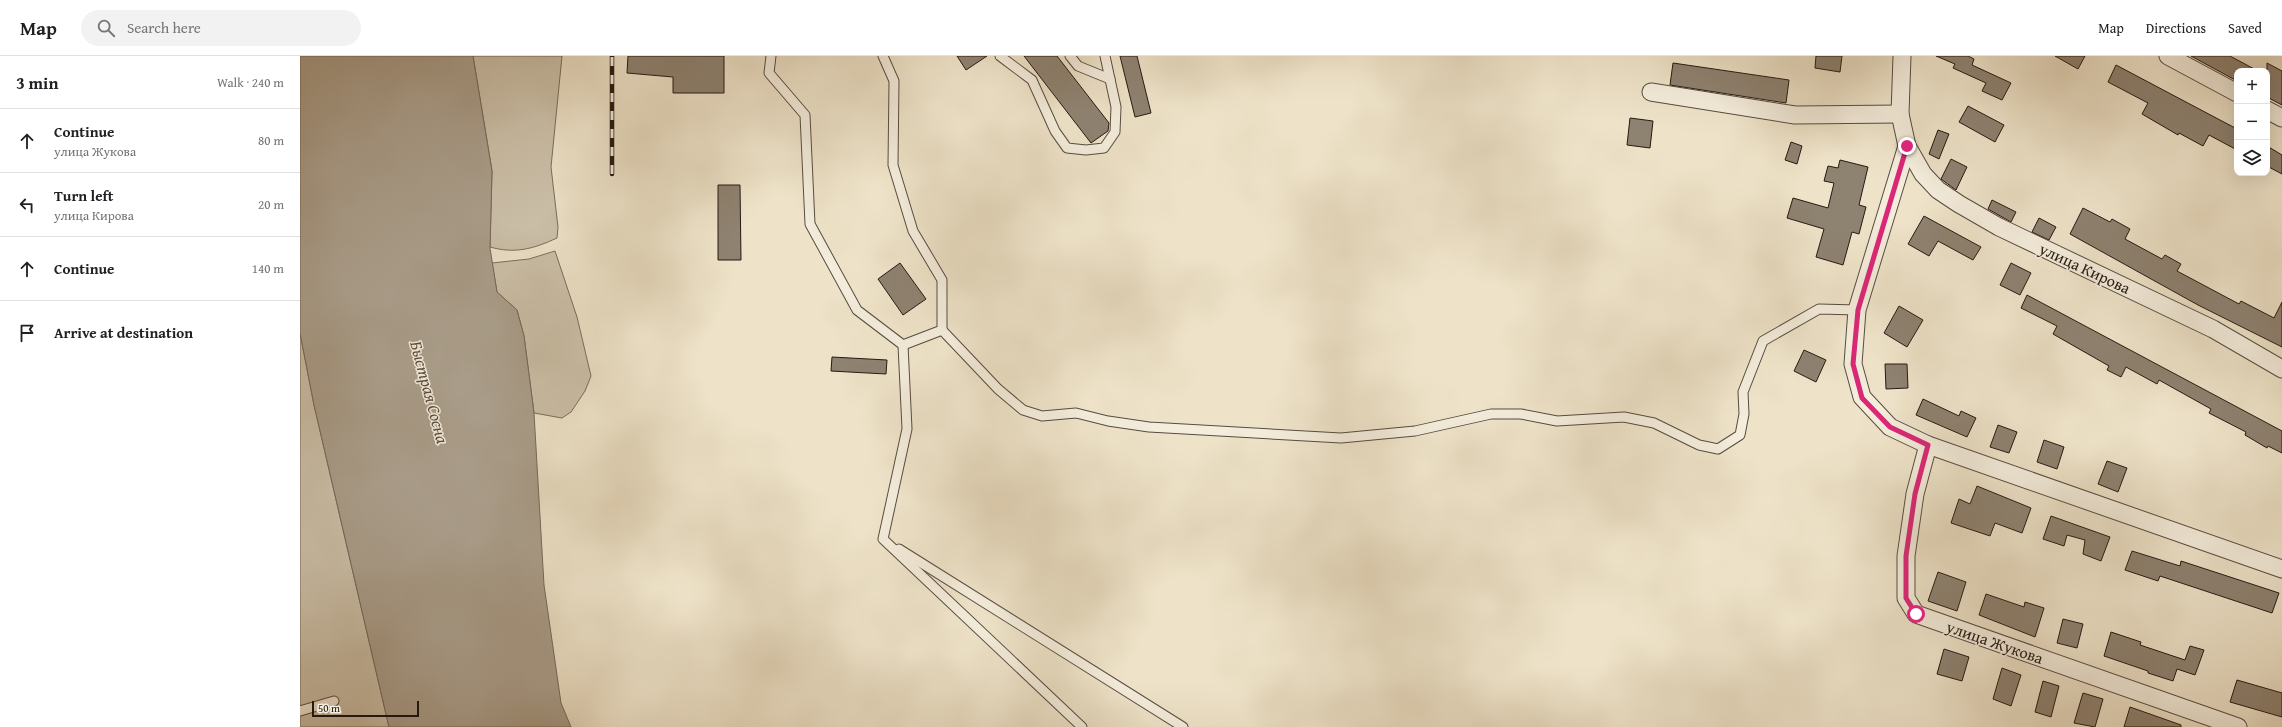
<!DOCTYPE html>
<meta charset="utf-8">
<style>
:root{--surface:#fff;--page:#f2f2f2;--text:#202124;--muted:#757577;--line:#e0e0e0}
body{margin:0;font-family:"Gentium Book Plus",serif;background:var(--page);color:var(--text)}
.controls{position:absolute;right:12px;top:12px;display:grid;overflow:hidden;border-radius:8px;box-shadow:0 4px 16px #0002}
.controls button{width:36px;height:36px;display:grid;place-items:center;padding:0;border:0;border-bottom:1px solid var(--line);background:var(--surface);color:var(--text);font:20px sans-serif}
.scale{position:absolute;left:12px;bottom:10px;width:107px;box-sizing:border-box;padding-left:4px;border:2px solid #251912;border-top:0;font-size:11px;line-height:14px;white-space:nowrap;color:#251912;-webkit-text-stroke:3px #f4eddc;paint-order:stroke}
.stop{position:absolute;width:12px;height:12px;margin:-9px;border:3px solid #db2777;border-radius:50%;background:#fff}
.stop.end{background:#db2777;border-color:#fff;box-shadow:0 1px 4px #0008}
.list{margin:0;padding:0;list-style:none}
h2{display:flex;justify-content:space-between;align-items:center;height:52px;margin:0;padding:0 16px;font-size:17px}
h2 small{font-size:13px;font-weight:400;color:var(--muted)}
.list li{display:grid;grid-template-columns:26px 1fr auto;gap:12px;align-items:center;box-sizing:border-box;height:64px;padding:0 16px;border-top:1px solid var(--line)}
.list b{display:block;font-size:15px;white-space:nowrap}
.list p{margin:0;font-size:13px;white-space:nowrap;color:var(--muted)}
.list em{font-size:13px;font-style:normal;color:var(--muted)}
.icon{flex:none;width:22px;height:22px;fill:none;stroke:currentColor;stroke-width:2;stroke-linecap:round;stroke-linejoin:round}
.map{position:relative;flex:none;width:1982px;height:671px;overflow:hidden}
header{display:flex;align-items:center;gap:24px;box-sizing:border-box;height:56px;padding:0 20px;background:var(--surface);border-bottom:1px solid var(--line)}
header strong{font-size:19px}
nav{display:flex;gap:22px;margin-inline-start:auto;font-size:14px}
.search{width:280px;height:36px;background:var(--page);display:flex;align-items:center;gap:10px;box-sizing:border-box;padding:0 14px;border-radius:22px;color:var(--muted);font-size:15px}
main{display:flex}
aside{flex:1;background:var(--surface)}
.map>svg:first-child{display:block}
</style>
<header>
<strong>Map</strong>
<div class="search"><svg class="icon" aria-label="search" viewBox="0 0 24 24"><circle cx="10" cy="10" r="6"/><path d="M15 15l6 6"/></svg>Search here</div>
<nav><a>Map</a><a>Directions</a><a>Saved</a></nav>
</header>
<main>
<aside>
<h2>3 min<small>Walk · 240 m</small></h2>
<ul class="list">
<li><svg class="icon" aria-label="ahead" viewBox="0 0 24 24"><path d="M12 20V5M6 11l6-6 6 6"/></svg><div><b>Continue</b><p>улица Жукова</p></div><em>80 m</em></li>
<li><svg class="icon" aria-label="left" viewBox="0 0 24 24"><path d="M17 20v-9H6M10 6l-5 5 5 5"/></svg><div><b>Turn left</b><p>улица Кирова</p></div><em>20 m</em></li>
<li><svg class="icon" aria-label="ahead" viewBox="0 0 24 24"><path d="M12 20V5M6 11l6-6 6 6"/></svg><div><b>Continue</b></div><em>140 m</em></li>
<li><svg class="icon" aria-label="arrive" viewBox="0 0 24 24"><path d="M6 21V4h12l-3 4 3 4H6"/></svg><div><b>Arrive at destination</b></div></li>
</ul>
</aside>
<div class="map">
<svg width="1982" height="671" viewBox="0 0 1982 671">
<rect width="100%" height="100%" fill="#eee3c9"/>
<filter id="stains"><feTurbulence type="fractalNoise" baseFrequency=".005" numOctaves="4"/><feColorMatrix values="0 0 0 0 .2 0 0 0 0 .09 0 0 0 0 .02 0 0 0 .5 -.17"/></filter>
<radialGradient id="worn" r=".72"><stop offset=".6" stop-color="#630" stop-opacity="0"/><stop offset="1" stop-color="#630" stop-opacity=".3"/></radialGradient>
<g fill="#ccc1aa" stroke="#786d5e">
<path d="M 173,0 L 262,0 L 251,111 L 258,171 L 257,182 C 233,193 215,198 190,191 L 192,115 Z"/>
<path d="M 255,195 L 277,261 L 291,320 L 285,335 L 271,356 L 262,362 L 234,357 L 224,280 L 217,254 L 197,236 L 192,207 L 229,203 Z"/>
<path d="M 0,277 L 14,349 L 89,671 L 0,671 Z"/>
</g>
<path fill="#aa9e8b" stroke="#75695b" d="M 0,0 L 173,0 L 192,115 L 190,192 L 197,236 L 217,254 L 224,280 L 234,357 L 244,529 L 261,647 L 271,671 L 89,671 L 14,349 L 0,277 Z"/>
<g fill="#8e8271" stroke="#251912">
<path d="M 328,0 L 424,0 L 424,37 L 373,37 L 373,21 L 327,17 Z"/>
<path d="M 657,0 L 687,0 L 666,14 Z"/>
<path d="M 724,0 L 757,0 L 809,67 L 808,75 L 791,87 Z"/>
<path d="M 820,0 L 837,0 L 851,57 L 835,61 Z"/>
<path d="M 1516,0 L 1542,0 L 1540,16 L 1515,12 Z"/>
<path d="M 1636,0 L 1668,0 L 1674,3 L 1672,9 L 1711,27 L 1702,44 L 1682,35 L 1686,27 L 1653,12 L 1655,8 Z"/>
<path d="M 1755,0 L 1785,0 L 1778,13 Z"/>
<path d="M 1891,0 L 1930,0 L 1958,15 L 1937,15 L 1937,25 Z"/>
<path d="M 1373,7 L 1489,24 L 1486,47 L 1370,29 Z"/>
<path d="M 1967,7 L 1982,15 L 1982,49 L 1967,41 Z"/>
<path d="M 1816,9 L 1937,73 L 1937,94 L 1909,79 L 1903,90 L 1879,77 L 1878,79 L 1842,58 L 1848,47 L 1808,26 Z"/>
<path d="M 1668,50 L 1704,69 L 1695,86 L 1659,66 Z"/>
<path d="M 1330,62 L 1353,65 L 1350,92 L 1327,89 Z"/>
<path d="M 1638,74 L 1649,78 L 1639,103 L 1629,98 Z"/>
<path d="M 1491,86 L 1502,90 L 1497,108 L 1485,104 Z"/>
<path d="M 1967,90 L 1982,99 L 1982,118 L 1967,110 Z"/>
<path d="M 1651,103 L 1667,111 L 1656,134 L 1641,123 Z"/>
<path d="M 1540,104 L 1568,111 L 1559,149 L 1566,151 L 1559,178 L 1552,176 L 1543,209 L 1516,201 L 1524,173 L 1487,162 L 1493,142 L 1528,152 L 1534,127 L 1524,125 L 1528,110 L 1538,112 Z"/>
<path d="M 418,129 L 440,129 L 441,204 L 418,204 Z"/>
<path d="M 1692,144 L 1716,156 L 1711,166 L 1688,153 Z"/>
<path d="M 1783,152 L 1810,166 L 1812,163 L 1830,173 L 1825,183 L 1862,203 L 1865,199 L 1881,208 L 1877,215 L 1939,248 L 1941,245 L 1974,262 L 1982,246 L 1982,291 L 1898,249 L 1770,178 Z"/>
<path d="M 1624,160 L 1681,191 L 1673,204 L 1638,185 L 1629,200 L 1608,188 Z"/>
<path d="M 1739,162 L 1756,171 L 1749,184 L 1732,176 Z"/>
<path d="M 600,207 L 626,243 L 603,259 L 578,223 Z"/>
<path d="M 1711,207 L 1731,217 L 1720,239 L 1700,229 Z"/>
<path d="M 1727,239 L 1982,375 L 1982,397 L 1968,390 L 1967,392 L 1945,379 L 1946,376 L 1909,357 L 1911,353 L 1859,324 L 1857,328 L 1826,311 L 1821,321 L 1807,314 L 1809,310 L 1753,278 L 1757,270 L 1721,252 Z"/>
<path d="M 1599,250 L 1623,264 L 1607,291 L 1584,277 Z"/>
<path d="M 1504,294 L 1526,304 L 1516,326 L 1494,315 Z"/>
<path d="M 532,301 L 587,304 L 586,318 L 531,315 Z"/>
<path d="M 1585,308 L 1607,308 L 1608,332 L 1586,333 Z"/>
<path d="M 1623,343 L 1659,360 L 1661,355 L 1676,362 L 1667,381 L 1616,359 Z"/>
<path d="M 1698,369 L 1717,376 L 1709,397 L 1690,391 Z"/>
<path d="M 1744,384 L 1764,391 L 1757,413 L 1737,406 Z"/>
<path d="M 1807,405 L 1827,412 L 1818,436 L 1798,428 Z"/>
<path d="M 1677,430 L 1731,452 L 1722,477 L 1695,467 L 1690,480 L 1651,467 L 1659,443 L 1670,448 Z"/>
<path d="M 1751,460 L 1810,481 L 1801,505 L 1783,498 L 1785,484 L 1767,479 L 1764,490 L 1743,483 Z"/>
<path d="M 1832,495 L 1880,510 L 1881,505 L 1979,537 L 1972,557 L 1860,520 L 1858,525 L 1825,514 Z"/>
<path d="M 1638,516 L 1666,526 L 1657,555 L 1628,545 Z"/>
<path d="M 1686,538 L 1724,551 L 1725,546 L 1744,552 L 1735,581 L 1679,559 Z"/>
<path d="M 1763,563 L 1783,568 L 1777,592 L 1757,587 Z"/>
<path d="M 1811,576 L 1841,586 L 1840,589 L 1885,604 L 1890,590 L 1904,594 L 1895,619 L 1877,613 L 1873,625 L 1848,617 L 1848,615 L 1804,600 Z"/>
<path d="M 1644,593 L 1669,601 L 1662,625 L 1637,618 Z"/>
<path d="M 1702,612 L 1721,619 L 1711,650 L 1693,643 Z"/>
<path d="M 1937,624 L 1982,637 L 1982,661 L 1930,646 Z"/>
<path d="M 1743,625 L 1759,630 L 1751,661 L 1735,656 Z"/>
<path d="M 1783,637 L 1803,643 L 1795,671 L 1774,667 Z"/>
<path d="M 1830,651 L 1881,669 L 1881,671 L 1824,671 Z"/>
</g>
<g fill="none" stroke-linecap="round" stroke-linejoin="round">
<g stroke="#574c40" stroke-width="11">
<g id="lane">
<path d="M 471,0 L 469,17 L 505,59 L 510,168 L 557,254 L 603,289 L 642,274 L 642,224 L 613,175 L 593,109 L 594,25 L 583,0"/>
<path d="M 700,0 L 732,24 L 755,75 L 767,92 L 786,94 L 804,92 L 815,76 L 816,51 L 805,0"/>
<path d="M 770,0 L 778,10 L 810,23"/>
<path d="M 642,274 L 698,333 L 723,354 L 742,360 L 776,357 L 808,365 L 849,371 L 1041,382 L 1115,375 L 1191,358 L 1221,358 L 1257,365 L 1324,361 L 1354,367 L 1399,389 L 1418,393 L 1440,379 L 1444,358 L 1443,336 L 1463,285 L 1519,253 L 1557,254"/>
<path d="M 603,289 L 607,373 L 583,483 L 782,671"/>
<path d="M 599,493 L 883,671"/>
<path d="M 0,655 L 34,645"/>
</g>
</g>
<g stroke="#574c40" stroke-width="19">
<g id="street">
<path d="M 1602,0 L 1600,58 L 1607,90 L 1557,254 L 1553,308 L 1562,341 L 1590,371 L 1628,389 L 1982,513"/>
<path d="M 1868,0 L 1937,37"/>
<path d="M 1351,36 L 1495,59 L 1600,58"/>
<path d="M 1967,54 L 1982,62"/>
<path d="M 1607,90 L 1623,118 L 1638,134 L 1659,148 L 1699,171 L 1913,273 L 1982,313"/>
<path d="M 1628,389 L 1615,438 L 1606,500 L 1606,542 L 1616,558 L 1938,671"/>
</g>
</g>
<use href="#lane" stroke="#f4eddc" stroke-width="9"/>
<use href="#street" stroke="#f4eddc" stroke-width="17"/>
<g stroke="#251912" stroke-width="4.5">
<path id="rail" d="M 312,118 L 312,0"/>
</g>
<use href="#rail" stroke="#f4eddc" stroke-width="3" stroke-dasharray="9" stroke-linecap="butt"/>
</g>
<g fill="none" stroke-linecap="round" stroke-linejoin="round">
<path stroke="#db2777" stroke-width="5" d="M 1607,90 L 1558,254 L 1553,308 L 1562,342 L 1590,371 L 1628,389 L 1615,438 L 1606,500 L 1606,542 L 1616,558"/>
</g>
<g text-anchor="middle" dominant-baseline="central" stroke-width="3" stroke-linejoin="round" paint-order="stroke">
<g font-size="16" fill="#251912" stroke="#f4eddc">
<text transform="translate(1785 212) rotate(25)">улица Кирова</text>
<text transform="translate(1695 586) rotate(19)">улица Жукова</text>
</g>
<g font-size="17" font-style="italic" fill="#5a4e42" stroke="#f4eddc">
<text transform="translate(130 336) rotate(75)">Быстрая Сосна</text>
</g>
</g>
<rect width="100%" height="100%" filter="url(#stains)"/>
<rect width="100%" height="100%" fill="url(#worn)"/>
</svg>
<div class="controls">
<button>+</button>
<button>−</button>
<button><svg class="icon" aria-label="layers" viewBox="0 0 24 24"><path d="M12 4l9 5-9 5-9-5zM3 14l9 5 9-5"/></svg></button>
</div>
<div class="scale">50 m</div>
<div class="stop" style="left:1616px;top:558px"></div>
<div class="stop end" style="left:1607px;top:90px"></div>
</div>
</main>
